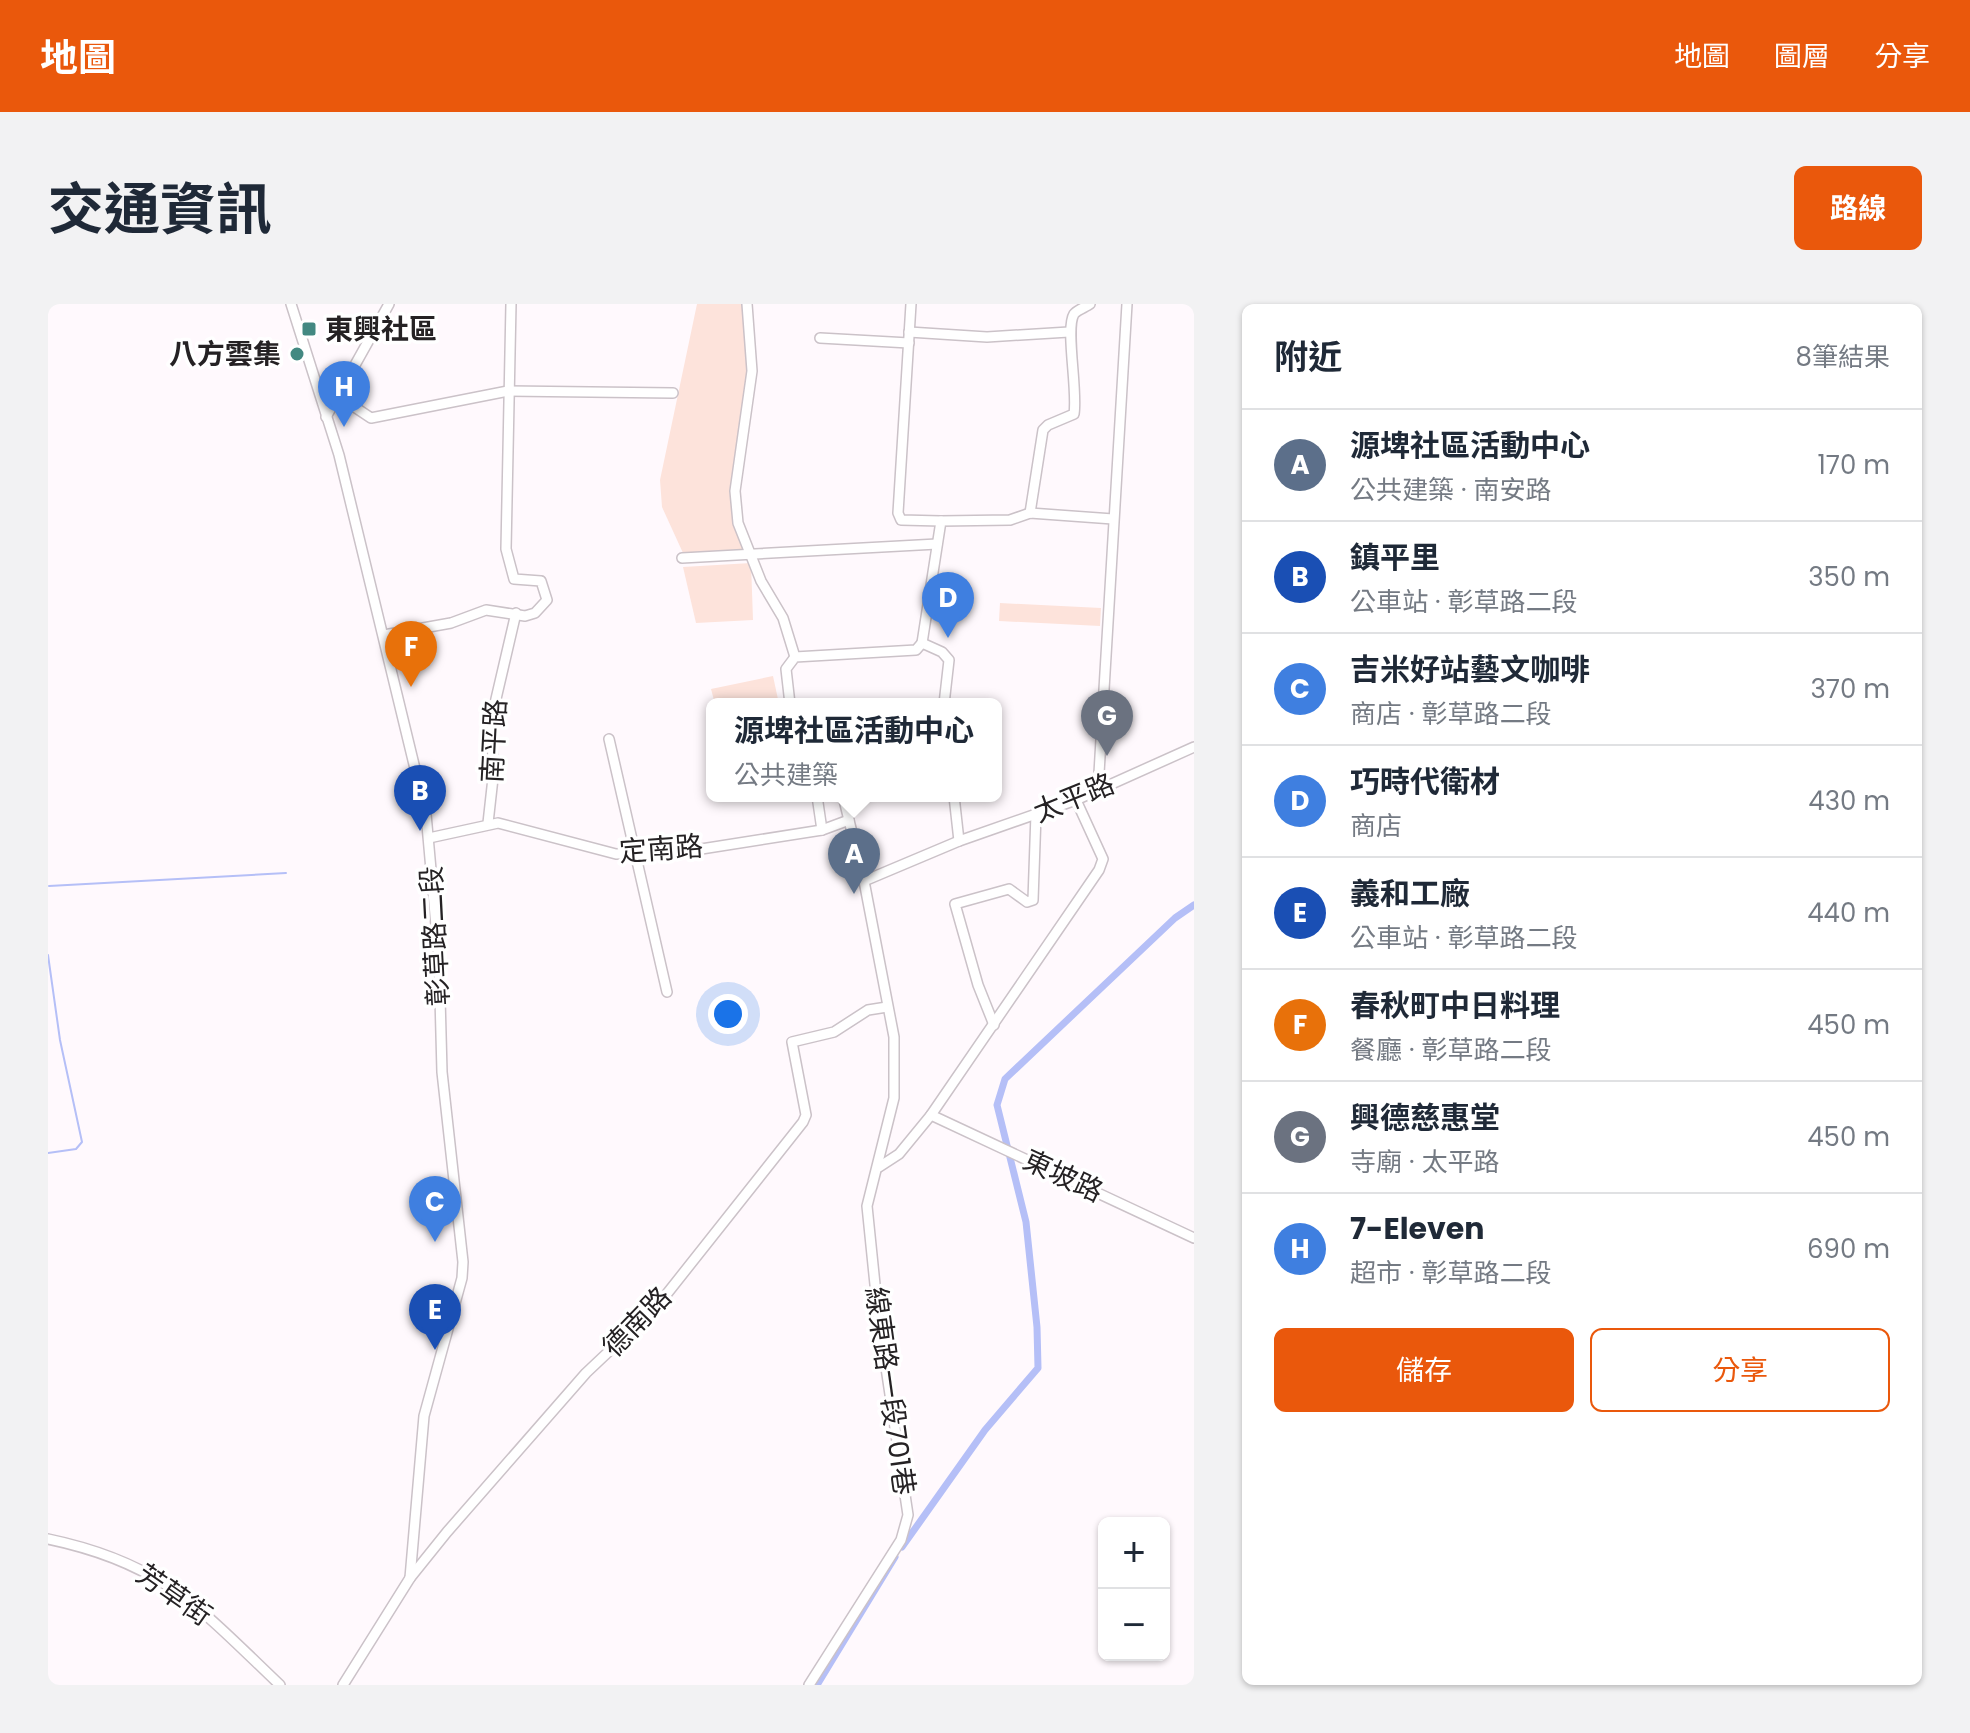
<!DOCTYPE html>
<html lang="zh-TW">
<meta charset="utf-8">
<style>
:root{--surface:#fff;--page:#f2f2f3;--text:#1f2937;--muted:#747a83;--line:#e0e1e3;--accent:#ea580c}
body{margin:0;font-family:Poppins,"Noto Sans TC",sans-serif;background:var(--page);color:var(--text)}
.controls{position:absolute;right:24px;bottom:24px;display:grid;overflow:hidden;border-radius:12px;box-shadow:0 2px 6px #0004}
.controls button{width:72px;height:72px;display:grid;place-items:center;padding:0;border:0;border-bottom:2px solid var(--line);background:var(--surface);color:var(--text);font:40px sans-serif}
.you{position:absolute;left:680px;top:710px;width:28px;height:28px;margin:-20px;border:6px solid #fff;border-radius:50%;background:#1a73e8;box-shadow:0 0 0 12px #1a73e833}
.badge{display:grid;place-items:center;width:52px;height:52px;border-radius:50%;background:var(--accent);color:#fff;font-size:26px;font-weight:700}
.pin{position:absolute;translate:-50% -66px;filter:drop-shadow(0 2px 4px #0008)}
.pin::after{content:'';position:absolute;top:42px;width:28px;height:24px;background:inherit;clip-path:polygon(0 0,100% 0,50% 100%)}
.popup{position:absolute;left:658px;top:394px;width:296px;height:104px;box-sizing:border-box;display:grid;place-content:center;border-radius:12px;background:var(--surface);filter:drop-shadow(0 2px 6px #0005);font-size:26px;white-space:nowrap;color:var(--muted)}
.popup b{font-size:30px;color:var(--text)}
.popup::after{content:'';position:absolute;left:50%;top:100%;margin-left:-16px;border:16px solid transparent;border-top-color:var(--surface)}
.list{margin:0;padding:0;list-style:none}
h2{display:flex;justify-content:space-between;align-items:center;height:104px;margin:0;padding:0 32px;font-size:34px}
h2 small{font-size:26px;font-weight:400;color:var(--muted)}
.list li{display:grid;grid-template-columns:52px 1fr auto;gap:24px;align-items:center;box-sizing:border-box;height:112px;padding:0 32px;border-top:2px solid var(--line)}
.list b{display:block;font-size:30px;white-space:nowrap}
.list p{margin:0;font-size:26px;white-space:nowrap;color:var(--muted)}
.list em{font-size:26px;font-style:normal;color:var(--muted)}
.actions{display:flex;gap:16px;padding:24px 32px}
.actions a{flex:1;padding:18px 0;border:2px solid var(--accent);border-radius:12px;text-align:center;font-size:28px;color:var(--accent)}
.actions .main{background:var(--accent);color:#fff}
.map{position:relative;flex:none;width:1146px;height:1381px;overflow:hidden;border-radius:12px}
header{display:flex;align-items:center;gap:48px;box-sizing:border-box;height:112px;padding:0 40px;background:var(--accent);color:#fff}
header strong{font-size:38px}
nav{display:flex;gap:44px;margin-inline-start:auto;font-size:28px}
.intro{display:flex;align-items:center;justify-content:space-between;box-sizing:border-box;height:192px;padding:0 48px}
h1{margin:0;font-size:56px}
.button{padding:20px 36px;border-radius:12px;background:var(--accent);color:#fff;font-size:28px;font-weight:700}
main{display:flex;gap:48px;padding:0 48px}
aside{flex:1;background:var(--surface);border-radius:12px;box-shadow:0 2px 6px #0004}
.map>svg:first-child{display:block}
</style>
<header>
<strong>地圖</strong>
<nav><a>地圖</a><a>圖層</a><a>分享</a></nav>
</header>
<div class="intro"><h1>交通資訊</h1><a class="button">路線</a></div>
<main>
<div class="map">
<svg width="1146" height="1381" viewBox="0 0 1146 1381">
<rect width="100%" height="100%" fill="#fff9fd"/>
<g fill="#fde3db">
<path d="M 649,0 L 701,0 L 707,53 L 693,144 L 689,209 L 701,249 L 635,249 L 614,203 L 612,176 Z"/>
<path d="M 703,259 L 705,316 L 648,319 L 635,263 Z"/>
<path d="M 952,299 L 1053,304 L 1052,322 L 951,317 Z"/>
<path d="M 725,372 L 731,400 L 667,400 L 663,385 Z"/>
</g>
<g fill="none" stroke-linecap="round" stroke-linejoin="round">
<g stroke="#b5bff7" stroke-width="2">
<path d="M 1,582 L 238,569"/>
<path d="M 0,651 L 12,736 L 34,838 L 28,845 L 0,849"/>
<path d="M 519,1084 L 534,1068"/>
</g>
<g stroke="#b5bff7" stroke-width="7">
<path d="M 854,1243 L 937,1126 L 990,1064 L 989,1023 L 978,918 L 949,801 L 957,775 L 1127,614 L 1146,601"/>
<path d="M 769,1381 L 847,1253"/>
</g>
<g stroke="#cbc2c8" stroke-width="12">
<g id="minor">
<path d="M 243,0 L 291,151 L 378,510 L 391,655 L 394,768 L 415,958 L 414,974 L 376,1112 L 362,1274"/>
<path d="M 699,0 L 704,67 L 687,187 L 690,219 L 713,277 L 735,314 L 747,353"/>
<path d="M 863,0 L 850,209 L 853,216 L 893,217"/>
<path d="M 861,28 L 939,33 L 1021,28"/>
<path d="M 772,34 L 861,39"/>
<path d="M 290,92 L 323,114 L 460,87 L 625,89"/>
<path d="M 278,113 L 341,0"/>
<path d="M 982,209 L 995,126 L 1000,121 L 1026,110 C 1030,86 1017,24 1026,10 C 1029,6 1038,3 1042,0"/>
<path d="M 634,254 L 889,240"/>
<path d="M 336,331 L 403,319 L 438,306 L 477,312 L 487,309 L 499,296 L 493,277 L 466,275 L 458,245 L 463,0"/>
<path d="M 742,400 L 738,365 L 747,353 L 868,346 L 874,339"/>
<path d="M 896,400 L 901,356 L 894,348 L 874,339 L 893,217 L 962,216 L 982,209 L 1065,215"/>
<path d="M 561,435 L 619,688"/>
<path d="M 1050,486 L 1079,0"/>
<path d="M 769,492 L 774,526"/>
<path d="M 906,492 L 911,537"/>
<path d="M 440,519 L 445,474 L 444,412 L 468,309"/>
<path d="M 381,534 L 450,519 L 568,550 L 647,546 L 774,526 L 801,516"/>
<path d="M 816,577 L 911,537 L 1028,496 L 1146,443"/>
<path d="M 946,721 L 930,681 L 907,600 L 961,585 L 979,598 L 985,596 L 988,510"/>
<path d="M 883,811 L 1146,934"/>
<path d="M 831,863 L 851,850 L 883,811 L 1051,566 L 1055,555 L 1028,496"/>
<path d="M 0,1235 C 115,1259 151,1304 232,1381"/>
<path d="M 295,1381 L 362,1274 L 399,1228 L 538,1069 L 610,1001 L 755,818 L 758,811 L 744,738 L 786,728 L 820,706 L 839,703"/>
<path d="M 761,1381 L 853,1236 L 860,1211 L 830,1010 L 819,902 L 846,794 L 846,733 L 816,577 L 795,492"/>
</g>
</g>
<use href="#minor" stroke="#fff" stroke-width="9"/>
</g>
<g fill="#438982" stroke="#fff" stroke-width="3">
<rect x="253" y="17" width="16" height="16" rx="4"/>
<circle cx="249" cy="50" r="8"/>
</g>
<g text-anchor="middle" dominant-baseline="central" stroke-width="7" stroke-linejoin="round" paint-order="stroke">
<g font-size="28" font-weight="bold" fill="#252224" stroke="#fff" text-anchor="start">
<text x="277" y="25">東興社區</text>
<text x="233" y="50" text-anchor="end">八方雲集</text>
</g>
<g font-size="28" fill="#252224" stroke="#fff">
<text transform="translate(446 437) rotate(-87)">南平路</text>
<text transform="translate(1026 494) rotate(-22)">太平路</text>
<text transform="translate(613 545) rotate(-4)">定南路</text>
<text transform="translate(387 632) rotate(-93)">彰草路二段</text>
<text transform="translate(1015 872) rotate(25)">東坡路</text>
<text transform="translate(589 1018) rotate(-46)">德南路</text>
<text transform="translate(842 1087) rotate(82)">線東路一段701巷</text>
<text transform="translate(126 1291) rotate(35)">芳草街</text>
</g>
</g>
</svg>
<div class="controls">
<button>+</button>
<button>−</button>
</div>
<div class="you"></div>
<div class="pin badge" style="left:806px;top:590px;background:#5c6f8a">A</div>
<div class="popup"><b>源埤社區活動中心</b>公共建築</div>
<div class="pin badge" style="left:372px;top:527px;background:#1a4fb4">B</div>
<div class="pin badge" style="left:387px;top:938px;background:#3f7fe0">C</div>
<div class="pin badge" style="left:900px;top:334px;background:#3f7fe0">D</div>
<div class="pin badge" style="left:387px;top:1046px;background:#1a4fb4">E</div>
<div class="pin badge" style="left:363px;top:383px;background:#e8710a">F</div>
<div class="pin badge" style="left:1059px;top:452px;background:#6b7280">G</div>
<div class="pin badge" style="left:296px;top:123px;background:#3f7fe0">H</div>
</div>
<aside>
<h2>附近<small>8筆結果</small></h2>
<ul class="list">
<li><span class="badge" style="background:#5c6f8a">A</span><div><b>源埤社區活動中心</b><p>公共建築 · 南安路</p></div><em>170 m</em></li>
<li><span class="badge" style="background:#1a4fb4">B</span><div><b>鎮平里</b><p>公車站 · 彰草路二段</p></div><em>350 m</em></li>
<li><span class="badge" style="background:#3f7fe0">C</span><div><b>吉米好站藝文咖啡</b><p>商店 · 彰草路二段</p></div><em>370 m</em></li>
<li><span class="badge" style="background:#3f7fe0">D</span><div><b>巧時代衛材</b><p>商店</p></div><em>430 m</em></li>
<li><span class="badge" style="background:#1a4fb4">E</span><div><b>義和工廠</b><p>公車站 · 彰草路二段</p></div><em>440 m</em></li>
<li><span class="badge" style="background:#e8710a">F</span><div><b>春秋町中日料理</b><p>餐廳 · 彰草路二段</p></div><em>450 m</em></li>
<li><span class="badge" style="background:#6b7280">G</span><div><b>興德慈惠堂</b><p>寺廟 · 太平路</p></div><em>450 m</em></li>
<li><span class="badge" style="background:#3f7fe0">H</span><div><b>7-Eleven</b><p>超市 · 彰草路二段</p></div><em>690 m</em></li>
</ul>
<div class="actions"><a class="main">儲存</a><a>分享</a></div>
</aside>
</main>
